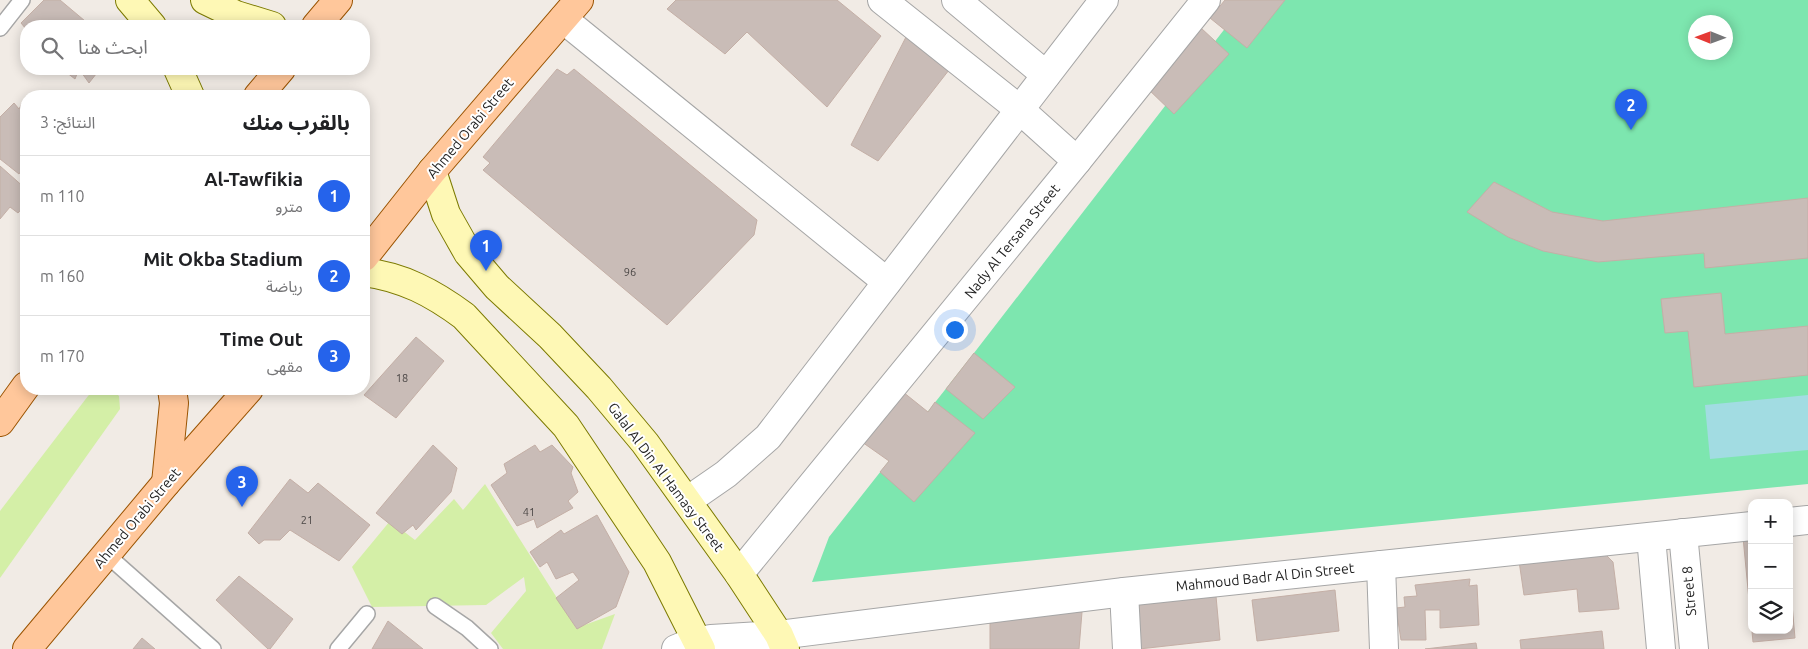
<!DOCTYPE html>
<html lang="ar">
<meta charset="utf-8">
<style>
:root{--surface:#fff;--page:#f2f2f2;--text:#202124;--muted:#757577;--line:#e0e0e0;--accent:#2563eb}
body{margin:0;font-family:Ubuntu,"Noto Sans Arabic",sans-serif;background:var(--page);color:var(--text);direction:rtl}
.controls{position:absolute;right:15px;bottom:15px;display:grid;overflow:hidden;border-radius:10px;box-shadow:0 2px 12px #0003}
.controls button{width:45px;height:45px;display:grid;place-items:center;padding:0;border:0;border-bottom:1px solid var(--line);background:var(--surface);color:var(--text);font:25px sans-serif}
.compass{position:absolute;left:1688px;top:15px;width:45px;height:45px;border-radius:50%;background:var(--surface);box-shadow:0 2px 12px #0003;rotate:271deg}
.you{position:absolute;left:954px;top:329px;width:18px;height:18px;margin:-12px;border:4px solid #fff;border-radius:50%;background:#1a73e8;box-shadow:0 0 0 8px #1a73e833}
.badge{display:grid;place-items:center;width:32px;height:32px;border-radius:50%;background:var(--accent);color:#fff;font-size:16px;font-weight:700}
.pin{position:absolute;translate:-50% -41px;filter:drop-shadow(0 1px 2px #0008)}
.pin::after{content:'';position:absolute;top:26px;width:18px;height:15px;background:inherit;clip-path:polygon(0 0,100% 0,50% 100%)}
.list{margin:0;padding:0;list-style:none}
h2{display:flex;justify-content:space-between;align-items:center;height:65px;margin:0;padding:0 20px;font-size:21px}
h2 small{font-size:16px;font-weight:400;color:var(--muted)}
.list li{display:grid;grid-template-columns:32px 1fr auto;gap:15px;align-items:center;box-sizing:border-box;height:80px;padding:0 20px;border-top:1px solid var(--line)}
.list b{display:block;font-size:19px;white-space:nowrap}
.list p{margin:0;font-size:16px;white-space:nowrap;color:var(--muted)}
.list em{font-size:16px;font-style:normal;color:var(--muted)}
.icon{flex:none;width:28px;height:28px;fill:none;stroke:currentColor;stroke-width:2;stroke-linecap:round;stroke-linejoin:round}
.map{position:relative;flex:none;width:1808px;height:649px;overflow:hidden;direction:ltr}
.search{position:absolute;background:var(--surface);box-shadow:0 2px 12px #0003;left:20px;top:20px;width:350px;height:55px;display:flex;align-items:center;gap:12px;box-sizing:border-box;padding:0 18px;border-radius:20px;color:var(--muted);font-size:19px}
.panel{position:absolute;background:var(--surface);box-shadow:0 2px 12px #0003;left:20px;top:90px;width:350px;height:305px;border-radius:20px;direction:rtl}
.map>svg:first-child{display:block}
</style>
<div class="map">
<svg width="1808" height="649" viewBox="0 0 1808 649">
<rect width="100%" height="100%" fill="#f1ebe5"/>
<g fill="#d4efa7">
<path d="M 95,389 L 111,389 L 119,396 L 120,409 L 0,578 L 0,511 L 88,396 Z"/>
<path d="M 485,484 L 576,628 L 615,614 L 602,649 L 503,649 L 491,633 L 526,591 L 524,577 L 486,605 L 372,607 L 352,567 L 390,521 L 415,540 L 454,499 L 463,510 Z"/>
</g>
<path fill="#7de6af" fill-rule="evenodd" d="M 1247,0 L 1808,0 L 1808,484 L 812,582 L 829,537 L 974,353 ZM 1696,22 L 1726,22 L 1726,52 L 1696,52 Z"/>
<path fill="#a2dce2" d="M 1808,395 L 1808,450 L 1710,459 L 1705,405 Z"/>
<g fill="#c9bcb7" stroke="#c4afa6">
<path d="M 44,0 L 60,0 L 91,26 L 26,26 L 26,29 L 21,23 Z"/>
<path d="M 676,0 L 837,0 L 881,36 L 827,107 L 747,32 L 725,54 L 667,9 Z"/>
<path d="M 1225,0 L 1285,0 L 1247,48 L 1210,18 Z"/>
<path d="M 1201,28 L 1229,54 L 1174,114 L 1146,87 Z"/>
<path d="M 906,37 L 949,70 L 878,161 L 851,145 Z"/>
<path d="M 62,69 L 100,69 L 89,83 L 79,69 L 75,79 Z"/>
<path d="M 557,69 L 567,75 L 574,69 L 757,220 L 754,235 L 667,325 L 483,170 L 490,163 L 483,157 Z"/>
<path d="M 26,96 L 26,164 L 19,174 L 0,159 L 0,117 L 14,103 L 19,109 Z"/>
<path d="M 0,166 L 26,189 L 21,198 L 26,204 L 18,213 L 10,207 L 0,219 Z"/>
<path d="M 1494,182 L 1552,212 L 1603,221 L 1808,198 L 1808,258 L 1705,268 L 1704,253 L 1598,262 L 1543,251 L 1508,237 L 1467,212 Z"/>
<path d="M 1721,293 L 1725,334 L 1808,326 L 1808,375 L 1694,387 L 1688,331 L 1665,333 L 1661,299 Z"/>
<path d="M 416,337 L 444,361 L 396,418 L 364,395 Z"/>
<path d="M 974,353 L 1015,387 L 983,419 L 946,389 Z"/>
<path d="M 903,392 L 928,412 L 935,402 L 975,433 L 914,502 L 880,472 L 889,461 L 862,442 Z"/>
<path d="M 433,445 L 457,468 L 451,492 L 416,530 L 413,525 L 402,534 L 376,513 Z"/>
<path d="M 535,445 L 540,452 L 552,445 L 573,467 L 571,473 L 578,492 L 568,501 L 573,508 L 537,528 L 534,519 L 517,526 L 491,485 L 507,473 L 504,464 Z"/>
<path d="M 290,479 L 308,493 L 318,483 L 370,525 L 339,561 L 290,530 L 280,540 L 264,540 L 259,544 L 248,533 Z"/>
<path d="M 597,515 L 629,572 L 616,607 L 577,629 L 556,598 L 579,580 L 573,572 L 556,579 L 547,562 L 540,567 L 530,552 L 561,530 L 564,534 Z"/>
<path d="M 1743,537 L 1752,537 L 1752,630 L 1789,630 L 1789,570 L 1795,638 L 1753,642 Z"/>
<path d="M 1600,549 L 1613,562 L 1619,609 L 1579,612 L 1577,589 L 1524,595 L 1519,561 Z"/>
<path d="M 239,576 L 293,619 L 270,649 L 268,649 L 216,600 Z"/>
<path d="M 1470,579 L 1469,586 L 1477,585 L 1479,625 L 1440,628 L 1440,610 L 1425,610 L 1426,640 L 1401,640 L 1396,608 L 1405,607 L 1404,597 L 1417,596 L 1415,585 Z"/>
<path d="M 1335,590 L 1339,631 L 1257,641 L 1252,600 Z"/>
<path d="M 1216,596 L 1220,640 L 1139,649 L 1134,605 Z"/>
<path d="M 1082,612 L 1079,649 L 990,649 L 990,618 Z"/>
<path d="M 388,621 L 423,649 L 372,649 Z"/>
<path d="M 1602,631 L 1604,649 L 1521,649 L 1520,640 Z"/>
<path d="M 142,638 L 155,649 L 133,649 Z"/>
<path d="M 1476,643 L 1477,649 L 1425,649 Z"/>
</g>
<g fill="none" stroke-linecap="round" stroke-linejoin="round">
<g stroke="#a6a6a6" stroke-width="18">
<g id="lane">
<path d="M 0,28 L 22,0"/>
<path d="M 106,554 L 213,649"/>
<path d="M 435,606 L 467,628 L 490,649"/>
<path d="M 338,649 L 367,614"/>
</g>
</g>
<g stroke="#a6a6a6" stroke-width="30">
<g id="street">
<path d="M 882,0 L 1019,109 L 1077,161"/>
<path d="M 956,0 L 1046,75"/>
<path d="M 563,19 L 887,282"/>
<path d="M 687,501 L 726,474 L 768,437 L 1104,0"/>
<path d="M 1789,522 L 1808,520"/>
<path d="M 1683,533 L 1694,649"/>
<path d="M 1651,537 L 1661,649"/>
<path d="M 1381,565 L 1384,649"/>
<path d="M 739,574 L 1077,161 L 1206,0"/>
<path d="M 1124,592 L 1127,649"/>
<path d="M 676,649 L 688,644 L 711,639 L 779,635 L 1124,592 L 1752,526"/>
</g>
</g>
<g stroke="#7c7a00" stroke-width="30">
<g id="secondary">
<path d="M 130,0 L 152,26"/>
<path d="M 205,0 L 236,15 L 272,26"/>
<path d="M 178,69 L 190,96"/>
<path d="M 432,171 L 446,214 L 468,253 L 497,287 L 550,336 L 599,388 L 645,443 L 739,574 L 779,635 L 785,649"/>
<path d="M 364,272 C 403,277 433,293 464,316 L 566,426 L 657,562 L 701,649"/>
</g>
</g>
<g stroke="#9a5300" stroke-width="30">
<g id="primary">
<path d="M 316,26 L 338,0"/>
<path d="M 258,96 L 281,69"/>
<path d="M 364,257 L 432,171 L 579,0"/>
<path d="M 0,422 L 26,386"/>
<path d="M 166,483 L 174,403 L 172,389"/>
<path d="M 27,649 L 166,483 L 249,389"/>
</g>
</g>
<use href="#lane" stroke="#fff" stroke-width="15"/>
<use href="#street" stroke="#fff" stroke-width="28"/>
<use href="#secondary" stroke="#fef8b5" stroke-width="28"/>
<use href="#primary" stroke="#ffc79b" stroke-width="28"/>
</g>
<g text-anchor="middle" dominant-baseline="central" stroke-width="4" stroke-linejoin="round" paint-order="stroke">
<g font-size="11" fill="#4a4645">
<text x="630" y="272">96</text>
<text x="402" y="378">18</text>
<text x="529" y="512">41</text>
<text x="307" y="520">21</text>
</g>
<g font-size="14" fill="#1f1f1f" stroke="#fff">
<text transform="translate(470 128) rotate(-50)">Ahmed Orabi Street</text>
<text transform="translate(1012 241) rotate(-51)">Nady Al Tersana Street</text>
<text transform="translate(666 477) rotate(53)">Galal Al Din Al Hamasy Street</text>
<text transform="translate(137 518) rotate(-50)">Ahmed Orabi Street</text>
<text transform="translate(1265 577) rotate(-6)">Mahmoud Badr Al Din Street</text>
<text transform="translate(1689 591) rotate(-95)">Street 8</text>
</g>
</g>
</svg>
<div class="controls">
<button>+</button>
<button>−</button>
<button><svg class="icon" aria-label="layers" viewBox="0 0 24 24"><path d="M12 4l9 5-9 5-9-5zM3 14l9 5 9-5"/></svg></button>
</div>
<svg class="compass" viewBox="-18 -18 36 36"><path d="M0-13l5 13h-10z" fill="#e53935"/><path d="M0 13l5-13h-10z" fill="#757577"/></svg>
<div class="you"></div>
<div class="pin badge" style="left:486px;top:271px">1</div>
<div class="pin badge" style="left:1631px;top:130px">2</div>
<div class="pin badge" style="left:242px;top:507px">3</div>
<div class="search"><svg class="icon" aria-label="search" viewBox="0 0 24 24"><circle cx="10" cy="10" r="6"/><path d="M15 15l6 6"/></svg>ابحث هنا</div>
<section class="panel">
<h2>بالقرب منك<small>النتائج: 3</small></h2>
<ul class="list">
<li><span class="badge">1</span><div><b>Al-Tawfikia</b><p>مترو</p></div><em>110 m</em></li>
<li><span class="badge">2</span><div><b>Mit Okba Stadium</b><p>رياضة</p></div><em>160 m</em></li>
<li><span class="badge">3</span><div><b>Time Out</b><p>مقهى</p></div><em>170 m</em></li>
</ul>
</section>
</div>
